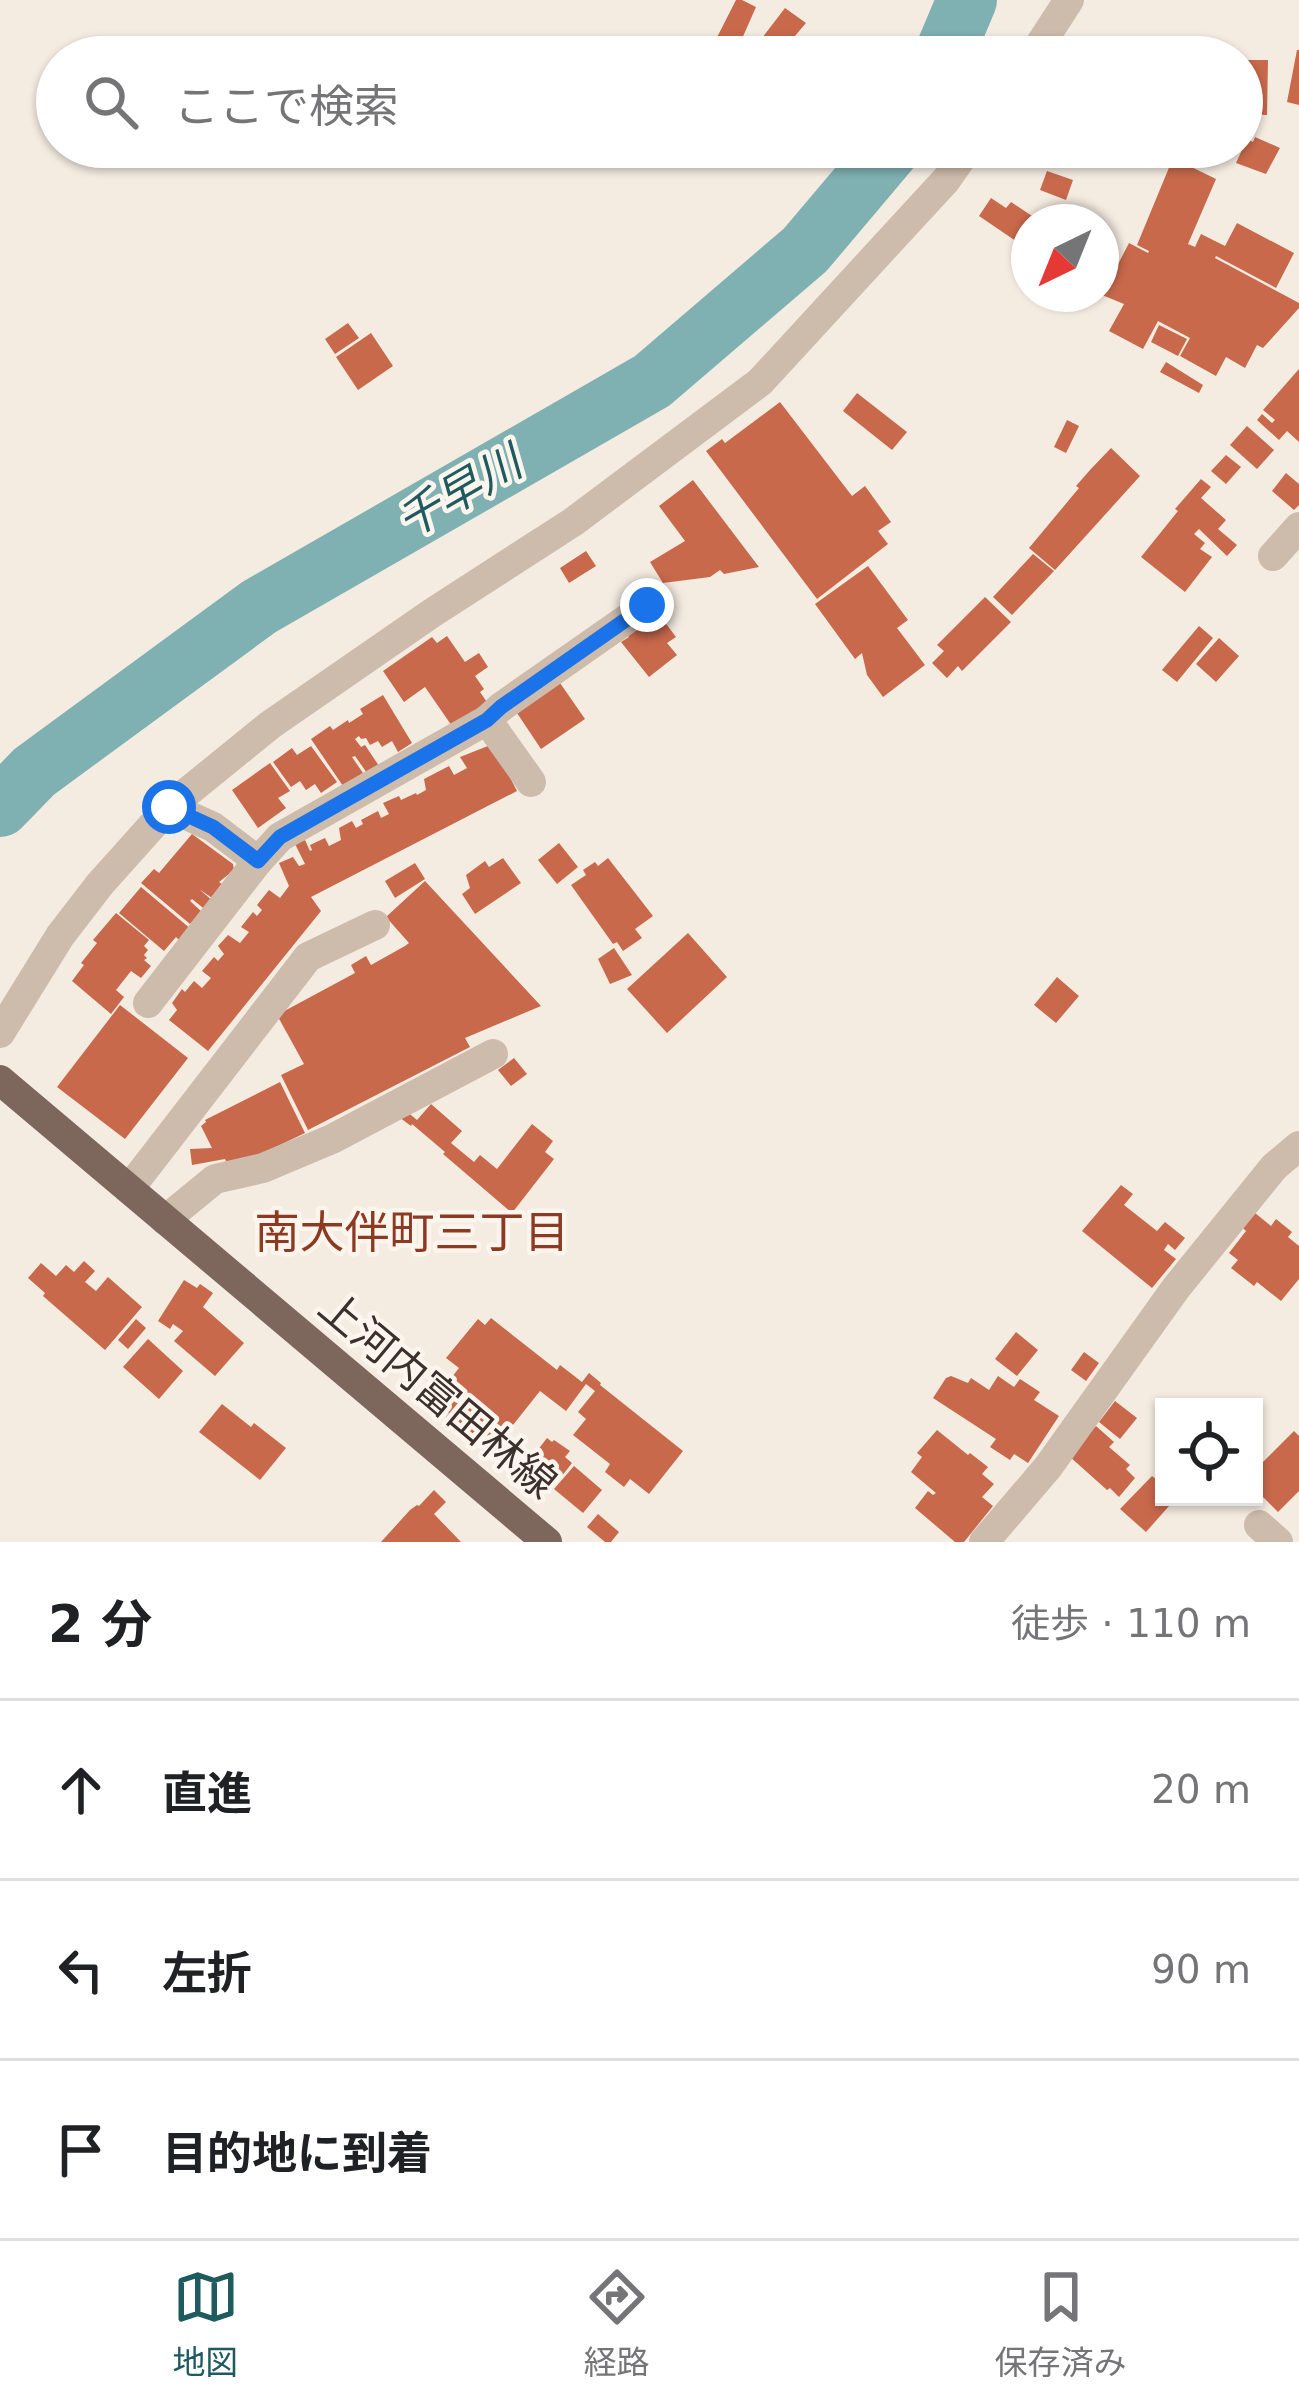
<!DOCTYPE html>
<html lang="ja">
<meta charset="utf-8">
<style>
:root{--surface:#fff;--page:#f2f2f2;--text:#202124;--muted:#757577;--line:#e0e0e0;--accent:#1f5a5e}
body{margin:0;font-family:"DejaVu Sans","Noto Sans JP",sans-serif;background:var(--page);color:var(--text)}
.controls{position:absolute;right:36px;bottom:36px;display:grid;overflow:hidden;border-radius:0px;box-shadow:0 3px 9px #0004}
.controls button{width:108px;height:108px;display:grid;place-items:center;padding:0;border:0;border-bottom:3px solid var(--line);background:var(--surface);color:var(--text);font:60px sans-serif}
.compass{position:absolute;left:1011px;top:204px;width:108px;height:108px;border-radius:50%;background:var(--surface);box-shadow:0 3px 9px #0004;rotate:223deg}
.stop{position:absolute;width:36px;height:36px;margin:-27px;border:9px solid #1a73e8;border-radius:50%;background:#fff}
.stop.end{background:#1a73e8;border-color:#fff;box-shadow:0 3px 12px #0008}
.list{margin:0;padding:0;list-style:none}
h2{display:flex;justify-content:space-between;align-items:center;height:156px;margin:0;padding:0 48px;font-size:51px}
h2 small{font-size:39px;font-weight:400;color:var(--muted)}
.list li{display:grid;grid-template-columns:78px 1fr auto;gap:36px;align-items:center;box-sizing:border-box;height:180px;padding:0 48px;border-top:3px solid var(--line)}
.list b{display:block;font-size:45px;white-space:nowrap}
.list em{font-size:39px;font-style:normal;color:var(--muted)}
.icon{flex:none;width:66px;height:66px;fill:none;stroke:currentColor;stroke-width:2;stroke-linecap:round;stroke-linejoin:round}
.map{position:relative;flex:none;width:1299px;height:1542px;overflow:hidden}
.search{position:absolute;background:var(--surface);box-shadow:0 3px 9px #0004;left:36px;right:36px;top:36px;height:132px;display:flex;align-items:center;gap:30px;box-sizing:border-box;padding:0 42px;border-radius:66px;color:var(--muted);font-size:45px}
.sheet{height:696px;background:var(--surface)}
nav{display:flex;justify-content:space-around;align-items:center;box-sizing:border-box;height:168px;border-top:3px solid var(--line);background:var(--surface);font-size:33px;color:var(--muted)}
nav a{display:grid;justify-items:center;gap:6px}
nav .on{color:var(--accent)}
.map>svg:first-child{display:block}
</style>
<div class="map">
<svg width="1299" height="1542" viewBox="0 0 1299 1542">
<rect width="100%" height="100%" fill="#f4ebe1"/>
<g fill="none" stroke-linecap="round" stroke-linejoin="round">
<g stroke="#7fb0b2" stroke-width="60">
<path d="M 943,57 L 967,0"/>
<path d="M 0,807 L 34,772 L 259,607 L 652,381 L 805,250 L 892,147"/>
</g>
</g>
<g fill="#c8694b">
<path d="M 736,0 L 742,0 L 756,7 L 741,41 L 752,51 L 785,8 L 806,23 L 777,57 L 707,57 Z"/>
<path d="M 1297,50 L 1299,50 L 1299,105 L 1287,102 Z"/>
<path d="M 1242,60 L 1268,60 L 1267,115 L 1242,114 Z"/>
<path d="M 1255,137 L 1280,148 L 1266,174 L 1236,163 L 1247,139 L 1253,142 Z"/>
<path d="M 1086,147 L 1118,147 L 1112,167 L 1083,158 Z"/>
<path d="M 1173,158 L 1216,179 L 1188,244 L 1195,247 L 1201,234 L 1225,246 L 1237,223 L 1294,253 L 1276,288 L 1216,256 L 1215,258 L 1299,303 L 1299,308 L 1263,348 L 1257,345 L 1245,368 L 1226,357 L 1216,376 L 1180,356 L 1190,338 L 1158,321 L 1143,349 L 1109,331 L 1124,304 L 1102,295 L 1129,243 L 1148,253 L 1149,251 L 1137,245 Z"/>
<path d="M 1047,171 L 1073,180 L 1066,200 L 1040,190 Z"/>
<path d="M 991,198 L 1006,208 L 1011,202 L 1041,222 L 1029,222 L 1029,250 L 979,216 Z"/>
<path d="M 348,323 L 359,338 L 335,354 L 325,339 Z"/>
<path d="M 1159,325 L 1187,339 L 1178,356 L 1151,342 Z"/>
<path d="M 371,333 L 393,366 L 358,390 L 336,357 Z"/>
<path d="M 1166,362 L 1203,385 L 1199,393 L 1160,372 Z"/>
<path d="M 1299,369 L 1299,442 L 1287,431 L 1279,440 L 1257,420 L 1262,414 L 1272,423 L 1275,420 L 1263,410 Z"/>
<path d="M 857,393 L 907,432 L 892,450 L 843,411 Z"/>
<path d="M 780,402 L 852,496 L 865,486 L 891,522 L 878,531 L 888,544 L 817,599 L 706,451 L 722,439 L 725,443 Z"/>
<path d="M 1067,420 L 1079,426 L 1066,453 L 1054,447 Z"/>
<path d="M 1247,426 L 1274,450 L 1257,469 L 1230,445 Z"/>
<path d="M 1111,448 L 1140,476 L 1055,570 L 1029,548 L 1079,488 L 1076,486 L 1090,470 Z"/>
<path d="M 1226,455 L 1241,467 L 1226,484 L 1211,471 Z"/>
<path d="M 1286,473 L 1299,484 L 1299,505 L 1294,510 L 1272,491 Z"/>
<path d="M 1201,479 L 1211,487 L 1201,498 L 1226,520 L 1218,529 L 1237,545 L 1227,556 L 1199,529 L 1194,534 L 1205,543 L 1200,549 L 1212,557 L 1185,592 L 1141,557 L 1178,511 L 1175,509 Z"/>
<path d="M 693,480 L 746,550 L 759,567 L 724,574 L 720,570 L 710,577 L 663,583 L 650,562 L 685,541 L 659,506 Z"/>
<path d="M 586,551 L 596,566 L 569,583 L 560,568 Z"/>
<path d="M 1033,554 L 1054,571 L 1012,615 L 993,597 Z"/>
<path d="M 868,566 L 908,620 L 897,628 L 925,665 L 883,697 L 867,675 L 862,653 L 855,659 L 815,604 Z"/>
<path d="M 985,597 L 1011,622 L 962,671 L 958,666 L 947,678 L 932,663 L 944,651 L 937,645 Z"/>
<path d="M 658,613 L 676,637 L 667,643 L 677,655 L 649,677 L 621,642 L 629,637 L 625,633 Z"/>
<path d="M 1199,626 L 1213,638 L 1177,682 L 1162,670 Z"/>
<path d="M 447,636 L 465,662 L 479,653 L 488,667 L 475,676 L 484,689 L 480,692 L 489,705 L 454,729 L 425,687 L 404,702 L 383,671 L 432,637 L 437,643 Z"/>
<path d="M 1219,638 L 1239,656 L 1216,682 L 1196,664 Z"/>
<path d="M 560,683 L 585,719 L 541,749 L 515,710 Z"/>
<path d="M 383,695 L 412,743 L 398,752 L 392,741 L 382,747 L 378,741 L 370,745 L 366,738 L 361,739 L 359,736 L 355,739 L 361,747 L 365,745 L 379,766 L 367,773 L 355,756 L 352,757 L 363,773 L 343,786 L 311,739 L 330,726 L 333,730 L 348,720 L 349,723 L 363,714 L 360,709 Z"/>
<path d="M 493,744 L 517,791 L 311,897 L 321,911 L 208,1051 L 169,1020 L 177,1010 L 172,1003 L 182,989 L 185,992 L 194,981 L 202,988 L 211,978 L 202,971 L 214,957 L 218,961 L 224,954 L 218,946 L 228,935 L 240,943 L 249,932 L 241,927 L 253,912 L 257,916 L 262,910 L 257,905 L 269,890 L 280,898 L 289,886 L 279,863 L 293,857 L 299,866 L 305,864 L 295,844 L 305,840 L 310,851 L 312,850 L 310,845 L 325,838 L 329,846 L 341,840 L 339,828 L 352,821 L 356,828 L 363,824 L 361,820 L 378,811 L 381,818 L 389,814 L 383,803 L 399,796 L 401,800 L 416,793 L 417,795 L 426,790 L 424,779 L 449,766 L 454,775 L 467,768 L 460,757 Z"/>
<path d="M 311,746 L 337,782 L 321,793 L 315,784 L 306,790 L 300,781 L 291,787 L 273,762 L 292,748 L 297,755 Z"/>
<path d="M 270,763 L 290,791 L 278,798 L 286,808 L 258,828 L 232,790 Z"/>
<path d="M 192,834 L 233,864 L 234,870 L 219,882 L 226,887 L 215,900 L 199,889 L 214,902 L 207,911 L 192,899 L 190,901 L 201,911 L 190,924 L 141,883 L 154,869 L 159,873 Z"/>
<path d="M 559,843 L 578,867 L 557,884 L 538,860 Z"/>
<path d="M 503,858 L 521,883 L 475,914 L 462,894 L 470,888 L 466,875 L 485,861 L 489,867 Z"/>
<path d="M 608,858 L 653,916 L 635,929 L 642,938 L 623,951 L 617,942 L 613,944 L 571,885 L 586,875 L 583,870 L 595,862 L 598,866 Z"/>
<path d="M 415,863 L 425,879 L 395,898 L 385,881 Z"/>
<path d="M 425,881 L 541,1006 L 465,1038 L 470,1047 L 308,1130 L 281,1075 L 304,1064 L 277,1015 L 355,973 L 351,965 L 366,956 L 371,965 L 405,946 L 409,943 L 386,917 Z"/>
<path d="M 141,887 L 192,930 L 181,942 L 176,937 L 164,951 L 119,913 Z"/>
<path d="M 116,913 L 149,940 L 144,946 L 148,950 L 144,955 L 147,958 L 144,960 L 151,966 L 141,978 L 131,971 L 116,990 L 124,997 L 111,1014 L 72,981 L 84,965 L 81,963 L 97,943 L 93,940 Z"/>
<path d="M 688,933 L 727,977 L 667,1033 L 627,989 Z"/>
<path d="M 614,948 L 632,975 L 610,984 L 598,959 Z"/>
<path d="M 1057,977 L 1079,996 L 1056,1023 L 1034,1005 Z"/>
<path d="M 120,1005 L 188,1058 L 125,1139 L 57,1087 Z"/>
<path d="M 514,1058 L 527,1074 L 511,1086 L 498,1070 Z"/>
<path d="M 280,1082 L 305,1133 L 259,1155 L 227,1163 L 225,1159 L 192,1165 L 190,1149 L 212,1148 L 201,1126 L 206,1122 L 205,1120 Z"/>
<path d="M 431,1104 L 462,1131 L 451,1143 L 474,1162 L 480,1155 L 497,1169 L 532,1124 L 553,1141 L 545,1152 L 554,1159 L 512,1213 L 443,1154 L 445,1152 L 412,1124 L 411,1126 L 399,1117 L 405,1110 L 417,1120 Z"/>
<path d="M 1121,1185 L 1133,1194 L 1124,1205 L 1157,1231 L 1165,1222 L 1185,1238 L 1175,1250 L 1168,1244 L 1164,1250 L 1176,1259 L 1152,1288 L 1082,1231 Z"/>
<path d="M 1255,1213 L 1271,1226 L 1276,1219 L 1292,1232 L 1288,1237 L 1299,1246 L 1299,1279 L 1281,1301 L 1257,1282 L 1254,1286 L 1231,1268 L 1238,1260 L 1229,1253 L 1246,1231 L 1243,1228 Z"/>
<path d="M 84,1261 L 95,1271 L 85,1282 L 96,1291 L 108,1277 L 142,1307 L 105,1350 L 43,1296 L 45,1293 L 28,1278 L 41,1263 L 56,1276 L 66,1265 L 74,1272 Z"/>
<path d="M 184,1280 L 197,1288 L 200,1284 L 213,1293 L 203,1307 L 244,1343 L 215,1376 L 174,1341 L 183,1331 L 173,1324 L 170,1329 L 158,1321 Z"/>
<path d="M 491,1318 L 557,1370 L 560,1365 L 582,1382 L 589,1373 L 601,1383 L 600,1385 L 683,1451 L 649,1494 L 630,1479 L 624,1487 L 605,1472 L 610,1464 L 573,1435 L 586,1419 L 578,1412 L 595,1391 L 586,1384 L 566,1411 L 540,1391 L 497,1445 L 482,1433 L 476,1440 L 446,1417 L 449,1413 L 433,1401 L 459,1368 L 446,1358 L 478,1319 L 485,1325 Z"/>
<path d="M 136,1319 L 146,1328 L 128,1349 L 118,1340 Z"/>
<path d="M 1016,1332 L 1038,1350 L 1017,1376 L 995,1359 Z"/>
<path d="M 148,1339 L 183,1371 L 159,1399 L 123,1367 Z"/>
<path d="M 1084,1352 L 1099,1363 L 1086,1381 L 1071,1370 Z"/>
<path d="M 951,1376 L 968,1383 L 971,1378 L 989,1390 L 998,1376 L 1014,1387 L 1020,1379 L 1040,1392 L 1034,1400 L 1059,1416 L 1028,1463 L 1014,1454 L 1010,1460 L 990,1447 L 996,1439 L 933,1398 L 946,1378 Z"/>
<path d="M 1115,1401 L 1137,1418 L 1120,1439 L 1099,1422 Z"/>
<path d="M 222,1404 L 251,1427 L 254,1423 L 286,1448 L 260,1480 L 199,1432 Z"/>
<path d="M 1096,1426 L 1114,1442 L 1109,1447 L 1130,1465 L 1126,1469 L 1135,1478 L 1119,1497 L 1110,1488 L 1107,1490 L 1069,1456 Z"/>
<path d="M 937,1430 L 968,1455 L 970,1453 L 988,1467 L 982,1474 L 994,1484 L 982,1497 L 993,1506 L 964,1542 L 955,1542 L 915,1508 L 928,1491 L 933,1495 L 936,1493 L 911,1472 L 922,1457 L 917,1453 Z"/>
<path d="M 1294,1431 L 1299,1436 L 1299,1491 L 1278,1512 L 1254,1488 L 1254,1471 Z"/>
<path d="M 547,1438 L 552,1442 L 554,1440 L 570,1451 L 565,1457 L 572,1463 L 551,1490 L 528,1473 L 542,1454 L 537,1451 Z"/>
<path d="M 574,1466 L 602,1490 L 583,1513 L 554,1489 Z"/>
<path d="M 1152,1476 L 1164,1486 L 1164,1492 L 1159,1498 L 1169,1506 L 1146,1532 L 1120,1509 Z"/>
<path d="M 434,1490 L 446,1502 L 434,1514 L 461,1542 L 381,1542 L 410,1510 L 417,1505 L 419,1506 Z"/>
<path d="M 598,1514 L 619,1532 L 611,1542 L 605,1542 L 587,1527 Z"/>
</g>
<g fill="none" stroke-linecap="round" stroke-linejoin="round">
<g stroke="#cdbbac" stroke-width="30">
<path d="M 1032,57 L 1069,0"/>
<path d="M 1273,556 L 1299,527"/>
<path d="M 487,720 L 501,707 L 647,605"/>
<path d="M 169,807 L 213,827 L 258,861"/>
<path d="M 148,1003 L 258,861 L 280,837 L 487,720 L 531,782"/>
<path d="M 0,1033 L 60,936 L 100,884 L 169,807 L 270,725 L 432,613 L 573,522 L 760,382 L 946,180 L 969,147"/>
<path d="M 129,1189 L 308,957 L 375,925"/>
<path d="M 165,1220 L 215,1179 L 263,1168 L 332,1139 L 493,1054"/>
<path d="M 1259,1525 L 1278,1542"/>
<path d="M 984,1542 L 1048,1467 L 1176,1288 L 1274,1167 L 1299,1146"/>
</g>
<path stroke="#7d675c" stroke-width="30" d="M 0,1080 L 547,1542"/>
</g>
<g fill="none" stroke-linecap="round" stroke-linejoin="round">
<path stroke="#1a73e8" stroke-width="15" d="M 169,807 L 213,827 L 258,861 L 280,837 L 487,720 L 501,707 L 647,605"/>
</g>
<g text-anchor="middle" dominant-baseline="central" stroke-width="9" stroke-linejoin="round" paint-order="stroke">
<g font-size="42" fill="#3b302b" stroke="#fbf5ee">
<text transform="translate(438 1395) rotate(40)">上河内富田林線</text>
</g>
<g font-size="45" font-style="italic" fill="#1f5a5e" stroke="#fbf5ee">
<text transform="translate(459 492) rotate(-30)">千早川</text>
</g>
<g font-size="45" fill="#8c3b22" stroke="#fbf5ee">
<text x="412" y="1232">南大伴町三丁目</text>
</g>
</g>
</svg>
<div class="controls">
<button><svg class="icon" aria-label="locate" viewBox="0 0 24 24"><circle cx="12" cy="12" r="6"/><path d="M12 2v4M12 18v4M2 12h4M18 12h4"/></svg></button>
</div>
<svg class="compass" viewBox="-18 -18 36 36"><path d="M0-13l5 13h-10z" fill="#e53935"/><path d="M0 13l5-13h-10z" fill="#757577"/></svg>
<div class="stop" style="left:169px;top:807px"></div>
<div class="stop end" style="left:647px;top:605px"></div>
<div class="search"><svg class="icon" aria-label="search" viewBox="0 0 24 24"><circle cx="10" cy="10" r="6"/><path d="M15 15l6 6"/></svg>ここで検索</div>
</div>
<section class="sheet">
<h2>2 分<small>徒歩 · 110 m</small></h2>
<ul class="list">
<li><svg class="icon" aria-label="ahead" viewBox="0 0 24 24"><path d="M12 20V5M6 11l6-6 6 6"/></svg><div><b>直進</b></div><em>20 m</em></li>
<li><svg class="icon" aria-label="left" viewBox="0 0 24 24"><path d="M17 20v-9H6M10 6l-5 5 5 5"/></svg><div><b>左折</b></div><em>90 m</em></li>
<li><svg class="icon" aria-label="arrive" viewBox="0 0 24 24"><path d="M6 21V4h12l-3 4 3 4H6"/></svg><div><b>目的地に到着</b></div></li>
</ul>
</section>
<nav>
<a class="on"><svg class="icon" aria-label="map" viewBox="0 0 24 24"><path d="M3 6l6-2 6 2 6-2v14l-6 2-6-2-6 2zM9 4v14M15 6v14"/></svg>地図</a>
<a><svg class="icon" aria-label="directions" viewBox="0 0 24 24"><path d="M12 3l9 9-9 9-9-9zM9 14v-3h6M13 9l2 2-2 2"/></svg>経路</a>
<a><svg class="icon" aria-label="saved" viewBox="0 0 24 24"><path d="M7 4h10v16l-5-4-5 4z"/></svg>保存済み</a>
</nav>
